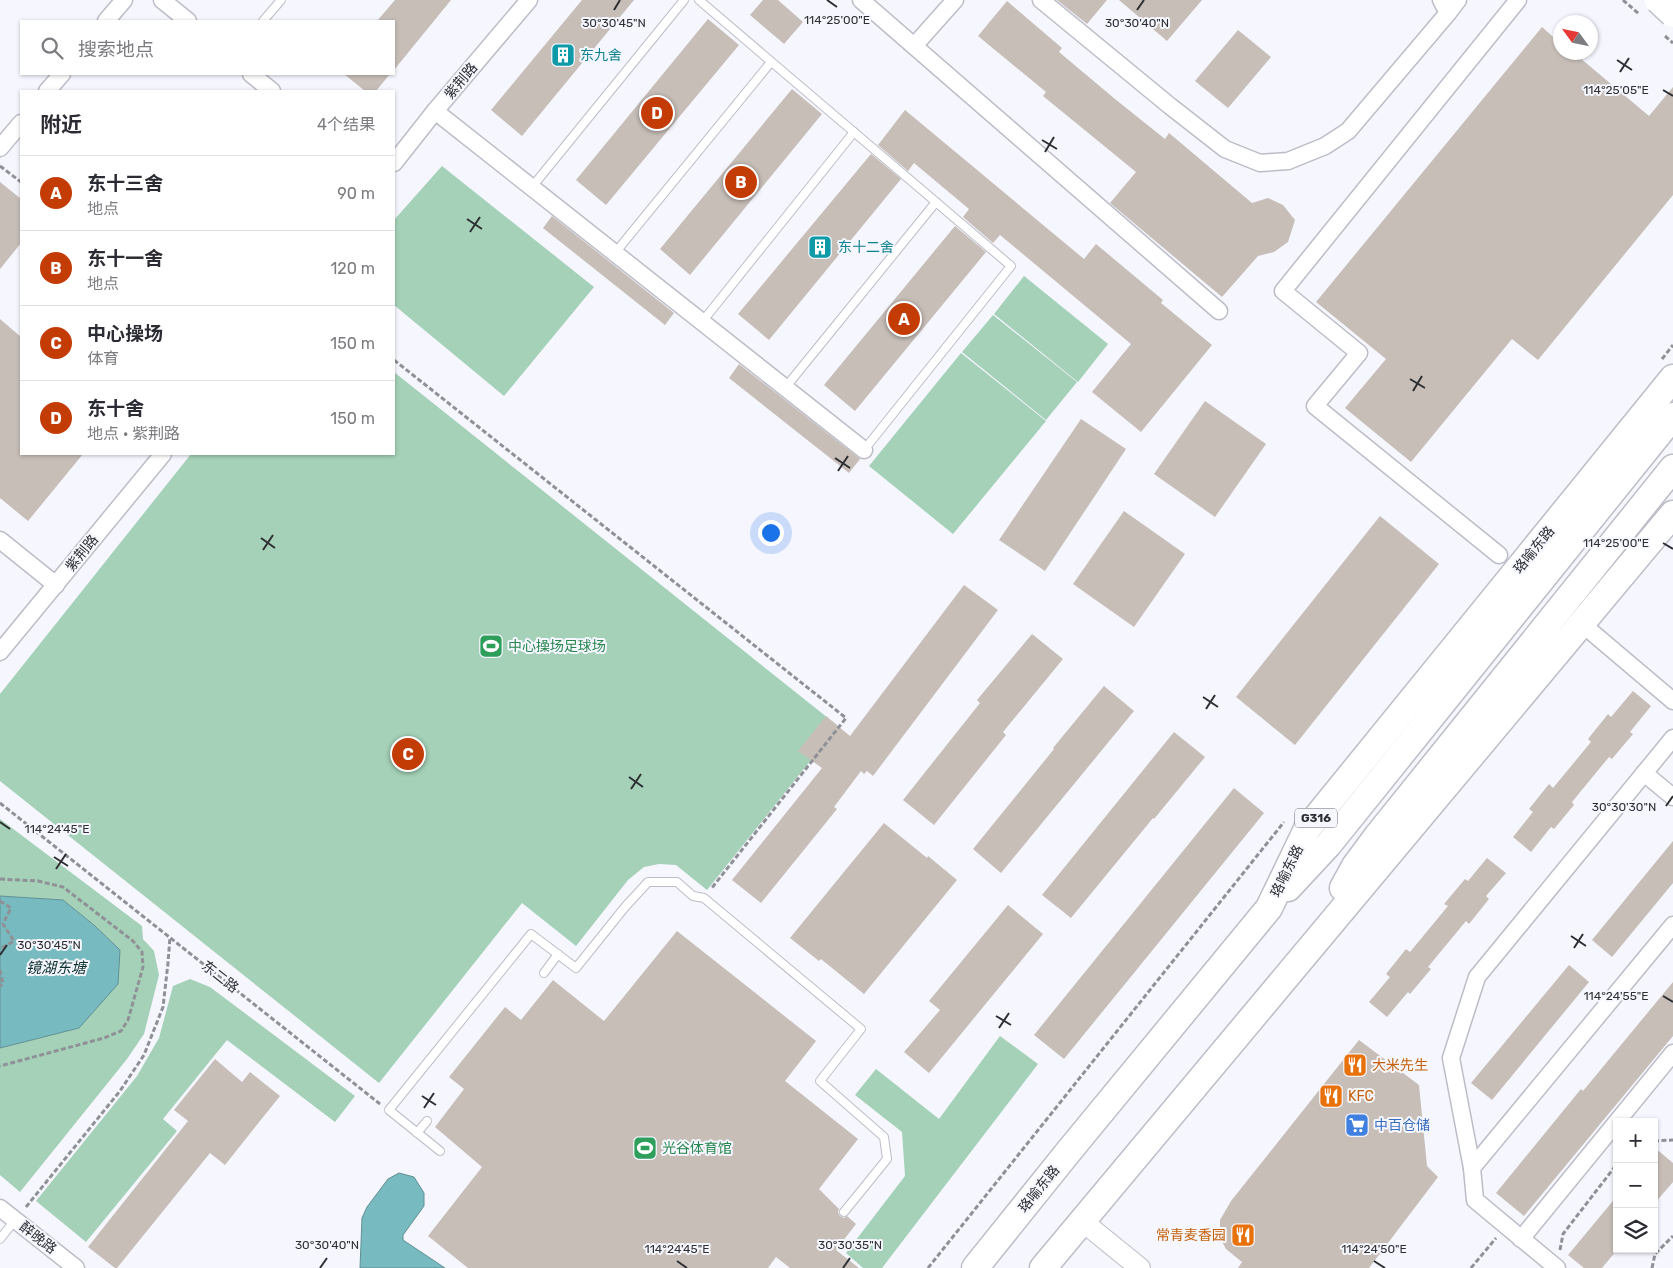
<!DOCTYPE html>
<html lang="zh">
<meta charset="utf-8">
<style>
:root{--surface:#fff;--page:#f7f7f7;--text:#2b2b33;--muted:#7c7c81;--line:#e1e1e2;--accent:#c33c06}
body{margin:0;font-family:Rubik,"Noto Sans SC",sans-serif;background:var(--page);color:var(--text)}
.controls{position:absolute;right:15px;bottom:15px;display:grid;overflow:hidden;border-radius:0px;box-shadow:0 1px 4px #0004}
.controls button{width:45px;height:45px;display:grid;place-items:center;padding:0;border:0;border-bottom:1px solid var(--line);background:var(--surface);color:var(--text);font:25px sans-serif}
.compass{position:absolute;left:1553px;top:15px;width:45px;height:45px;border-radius:50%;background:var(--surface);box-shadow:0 1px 4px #0004;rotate:303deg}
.you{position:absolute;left:770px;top:532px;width:18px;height:18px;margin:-12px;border:4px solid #fff;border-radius:50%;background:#1a73e8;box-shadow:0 0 0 8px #1a73e833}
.badge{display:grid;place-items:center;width:32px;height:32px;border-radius:50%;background:var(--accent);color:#fff;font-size:16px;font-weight:700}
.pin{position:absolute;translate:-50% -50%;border:2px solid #fff;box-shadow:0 1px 5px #0006}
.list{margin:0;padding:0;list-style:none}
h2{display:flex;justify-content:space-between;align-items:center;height:65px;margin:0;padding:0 20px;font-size:21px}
h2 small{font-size:16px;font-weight:400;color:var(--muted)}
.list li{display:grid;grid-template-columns:32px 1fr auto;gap:15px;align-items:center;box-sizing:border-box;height:75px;padding:0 20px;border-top:1px solid var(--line)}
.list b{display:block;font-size:19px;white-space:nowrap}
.list p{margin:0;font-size:16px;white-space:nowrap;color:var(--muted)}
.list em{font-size:16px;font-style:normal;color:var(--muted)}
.icon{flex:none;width:28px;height:28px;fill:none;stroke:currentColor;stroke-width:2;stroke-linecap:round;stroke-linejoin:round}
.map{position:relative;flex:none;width:1673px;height:1268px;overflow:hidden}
.search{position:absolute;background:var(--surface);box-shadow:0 1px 4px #0004;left:20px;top:20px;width:375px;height:55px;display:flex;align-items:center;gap:12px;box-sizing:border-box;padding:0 18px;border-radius:0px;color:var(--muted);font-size:19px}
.panel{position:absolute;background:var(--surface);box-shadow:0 1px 4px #0004;left:20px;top:90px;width:375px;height:365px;border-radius:0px}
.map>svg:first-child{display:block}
</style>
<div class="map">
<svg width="1673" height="1268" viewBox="0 0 1673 1268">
<rect width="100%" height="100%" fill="#f5f6fe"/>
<g fill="#a4d1b7">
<path d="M 442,166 L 594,287 L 504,396 L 394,305 L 394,220 Z"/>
<path d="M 1024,276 L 1108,344 L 1078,382 L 994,314 Z"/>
<path d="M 993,315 L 1077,382 L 1046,420 L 962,352 Z"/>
<path d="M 961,353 L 1046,421 L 953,534 L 869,466 Z"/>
<path d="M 394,372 L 838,726 L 707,890 L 676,865 L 659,864 L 644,867 L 628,880 L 576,946 L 522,903 L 379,1083 L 0,781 L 0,694 L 191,454 L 394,454 Z"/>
<path d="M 0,819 L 142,926 L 143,939 L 154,951 L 159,975 L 144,1034 L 127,1059 L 20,1192 L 0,1175 L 0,1048 L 79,1028 L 120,950 L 95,926 L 63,900 L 0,896 Z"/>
<path d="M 190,979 L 210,987 L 355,1096 L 335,1122 L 227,1040 L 163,1119 L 177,1131 L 86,1242 L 36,1201 L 137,1076 L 159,1038 L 173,986 Z"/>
<path d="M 1000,1036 L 1038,1064 L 882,1268 L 863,1268 L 846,1253 L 905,1176 L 902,1132 L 855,1095 L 876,1069 L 939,1119 Z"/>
</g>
<g fill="#77babf" stroke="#619095">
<path d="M 0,896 L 63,900 L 95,926 L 120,950 L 118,984 L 79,1028 L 0,1048 Z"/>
<path d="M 399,1173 L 414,1177 L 424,1193 L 424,1206 L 403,1235 L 403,1240 L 445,1268 L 360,1268 L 362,1218 L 367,1207 L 388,1179 Z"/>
</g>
<g fill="#c7beb8">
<path d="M 395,0 L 451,0 L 394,70 L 394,21 L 377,21 Z"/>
<path d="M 582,0 L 634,0 L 522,136 L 491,110 Z"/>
<path d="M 763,0 L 778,0 L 803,22 L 784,44 L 750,15 Z"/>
<path d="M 1057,0 L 1107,0 L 1087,24 Z"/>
<path d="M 1119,0 L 1202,0 L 1167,41 Z"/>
<path d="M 1007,1 L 1062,48 L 1059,52 L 1115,99 L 1165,139 L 1169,133 L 1252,203 L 1268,198 L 1283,205 L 1295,220 L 1288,242 L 1274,252 L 1258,256 L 1222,297 L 1110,203 L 1136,172 L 1043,96 L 1046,92 L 978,36 Z"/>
<path d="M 708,19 L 739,45 L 606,205 L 576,180 Z"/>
<path d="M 1542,27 L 1560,43 L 1560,52 L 1573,52 L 1649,116 L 1673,87 L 1673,195 L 1538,360 L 1512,339 L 1411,462 L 1345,408 L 1386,359 L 1316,302 Z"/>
<path d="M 1238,30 L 1271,57 L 1228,108 L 1195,81 Z"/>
<path d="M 344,74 L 390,74 L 376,91 L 365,91 Z"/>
<path d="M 792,89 L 822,114 L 690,275 L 660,249 Z"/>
<path d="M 905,110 L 1084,259 L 1096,244 L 1163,300 L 1161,303 L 1212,345 L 1141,432 L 1092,392 L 1131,344 L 1000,235 L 993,243 L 963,217 L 969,209 L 914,163 L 908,171 L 878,145 Z"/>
<path d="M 871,154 L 901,179 L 769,340 L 738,314 Z"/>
<path d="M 0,182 L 21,199 L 21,243 L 0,269 Z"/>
<path d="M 552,216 L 674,313 L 665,325 L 543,228 Z"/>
<path d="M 955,226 L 986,252 L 855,411 L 824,385 Z"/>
<path d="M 0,319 L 21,337 L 21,454 L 83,454 L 28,521 L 0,498 Z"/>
<path d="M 739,364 L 860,459 L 849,473 L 729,378 Z"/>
<path d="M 1205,401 L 1266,444 L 1215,517 L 1154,474 Z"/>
<path d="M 1081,419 L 1126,449 L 1045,571 L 999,540 Z"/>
<path d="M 1124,511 L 1185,554 L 1134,627 L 1073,584 Z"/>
<path d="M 1380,516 L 1439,564 L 1295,745 L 1236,697 Z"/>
<path d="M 964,585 L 998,610 L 873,776 L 867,771 L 864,774 L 861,771 L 834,807 L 837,809 L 761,903 L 732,880 L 822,768 L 798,751 L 826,716 L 850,736 Z"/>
<path d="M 1032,634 L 1063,659 L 1003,732 L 1006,735 L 934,825 L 903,800 L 980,703 L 977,700 Z"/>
<path d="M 1104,686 L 1134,711 L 1001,873 L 973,849 L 1054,749 L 1053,748 Z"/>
<path d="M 1633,691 L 1651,706 L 1630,732 L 1633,734 L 1612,759 L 1609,757 L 1572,802 L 1574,805 L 1554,829 L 1551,827 L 1531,852 L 1513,837 L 1533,812 L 1529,809 L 1549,784 L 1553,788 L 1591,742 L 1588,739 L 1608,714 L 1611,717 Z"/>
<path d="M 1174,732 L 1205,757 L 1154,819 L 1153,818 L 1071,918 L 1042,895 Z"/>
<path d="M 1234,788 L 1264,813 L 1064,1059 L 1034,1035 Z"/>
<path d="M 884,823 L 927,858 L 928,856 L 957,880 L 864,994 L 821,959 L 819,961 L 790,938 Z"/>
<path d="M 1673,841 L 1673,883 L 1612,957 L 1592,940 Z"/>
<path d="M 1487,858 L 1506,873 L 1486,896 L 1489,899 L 1469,924 L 1466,921 L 1428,967 L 1431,969 L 1410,994 L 1408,992 L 1387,1017 L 1369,1002 L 1390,977 L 1386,974 L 1406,949 L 1410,952 L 1448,906 L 1444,904 L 1465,879 L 1468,881 Z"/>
<path d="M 1008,905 L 1043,934 L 929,1073 L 904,1052 L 940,1010 L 929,1001 Z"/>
<path d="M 677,931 L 816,1041 L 785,1081 L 858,1139 L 819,1189 L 839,1209 L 838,1212 L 840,1216 L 844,1218 L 847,1216 L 856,1224 L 836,1250 L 859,1268 L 790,1268 L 776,1257 L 768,1268 L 468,1268 L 428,1236 L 482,1167 L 435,1127 L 464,1089 L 449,1077 L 505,1007 L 521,1020 L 553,980 L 604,1021 Z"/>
<path d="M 1569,965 L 1589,982 L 1492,1100 L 1471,1083 Z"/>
<path d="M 1673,982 L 1673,1036 L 1524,1216 L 1496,1193 L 1581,1089 L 1583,1091 Z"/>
<path d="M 1359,1040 L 1419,1085 L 1427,1166 L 1438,1177 L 1369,1268 L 1238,1268 L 1242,1262 L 1226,1249 L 1220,1238 L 1220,1220 L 1231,1201 Z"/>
<path d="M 215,1059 L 242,1082 L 250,1072 L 280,1096 L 225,1165 L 210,1153 L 117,1268 L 115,1268 L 88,1247 L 188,1121 L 174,1110 Z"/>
<path d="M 1654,1147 L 1673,1163 L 1673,1182 L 1654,1204 Z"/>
<path d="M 1617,1196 L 1617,1250 L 1602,1268 L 1584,1268 L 1568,1255 Z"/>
</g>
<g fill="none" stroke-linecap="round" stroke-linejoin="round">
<g stroke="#bcbdc7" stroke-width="10">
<g id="service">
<path d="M 699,0 L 1011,266 L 864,450"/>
<path d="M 263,21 L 281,0"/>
<path d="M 532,187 L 684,0"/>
<path d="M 615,253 L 771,62"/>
<path d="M 702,322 L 854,132"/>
<path d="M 785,388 L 936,202"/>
<path d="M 544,973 L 558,954"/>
<path d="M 417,1133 L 427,1121"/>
<path d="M 440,1151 L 389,1110 L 531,934 L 576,968 L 625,907 L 648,882 L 677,882 L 693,896 L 704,898 L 861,1029 L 820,1081 L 884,1137 L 887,1159 L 844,1212"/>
<path d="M 0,1239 L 15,1220"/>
</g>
</g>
<g stroke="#bcbdc7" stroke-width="19">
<g id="minor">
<path d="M 162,0 L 188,21"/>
<path d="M 861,0 L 1219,311"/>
<path d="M 1041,0 L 1170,106 L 1225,149 L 1260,163 L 1288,161 L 1325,146 L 1348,131 L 1448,13 L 1441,0"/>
<path d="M 1448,13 L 1458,0"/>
<path d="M 106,21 L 124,0"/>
<path d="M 914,46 L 955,0"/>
<path d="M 251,74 L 272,91"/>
<path d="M 47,91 L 62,74"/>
<path d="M 435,111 L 864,450"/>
<path d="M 0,148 L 21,123"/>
<path d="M 394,163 L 435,111 L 529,0"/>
<path d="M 0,540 L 56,585"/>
<path d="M 1499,555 L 1315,406 L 1359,353 L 1283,291 L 1518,0"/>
<path d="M 1581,623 L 1673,701"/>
<path d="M 0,652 L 163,454"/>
<path d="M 1644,773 L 1673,797"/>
<path d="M 1472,1168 L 1451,1058 L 1477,977 L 1673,738"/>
<path d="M 0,1208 L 76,1268"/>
<path d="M 1521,1239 L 1673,1053"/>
<path d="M 1557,1268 L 1475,1200 L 1472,1168 L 1673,925"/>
</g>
</g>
<g stroke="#bcbdc7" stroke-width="22">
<path id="tertiary" d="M 1082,1221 L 1140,1268"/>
</g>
<g stroke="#bcbdc7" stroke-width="29">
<g id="trunk">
<path d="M 1288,888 L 1328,845 L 1353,814 L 1673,416"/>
<path d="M 1343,888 L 1355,866 L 1378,835 L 1673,468"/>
<path d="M 975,1268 L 1069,1151 L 1269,908 L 1307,829 L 1673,378"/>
<path d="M 1043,1268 L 1673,514"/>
</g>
</g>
<g stroke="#909196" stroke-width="3" stroke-dasharray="5 2.5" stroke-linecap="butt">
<path d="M 1623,0 L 1639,14"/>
<path d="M 1665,36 L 1673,43"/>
<path d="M 0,166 L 21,182"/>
<path d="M 1662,359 L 1673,345"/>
<path d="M 394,360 L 846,718 L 711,889"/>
<path d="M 0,803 L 380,1104"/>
<path d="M 0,879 L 38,881 L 63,887 L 133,941 L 142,952 L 143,967 L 128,1020 L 121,1031 L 104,1038 L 0,1066"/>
<path d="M 0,901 L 11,908 L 3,924 L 14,941 L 0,949"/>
<path d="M 0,970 L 3,984 L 0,986"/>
<path d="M 1654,1141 L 1673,1140"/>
<path d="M 26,1207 L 120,1091 L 144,1055 L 163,1007 L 168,963 L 170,937"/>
<path d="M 1560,1250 L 1563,1234 L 1617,1164"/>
<path d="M 928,1268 L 1284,822"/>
<path d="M 1471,1268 L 1496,1238"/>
<path d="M 1652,1268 L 1655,1254 L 1673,1236"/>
</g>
<use href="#service" stroke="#fff" stroke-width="8"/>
<use href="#minor" stroke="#fff" stroke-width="16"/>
<use href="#tertiary" stroke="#fff" stroke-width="20"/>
<use href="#trunk" stroke="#fff" stroke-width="26"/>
<g stroke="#bcbdc7" stroke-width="29" stroke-linecap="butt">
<path id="trunk-bridge" d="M 1658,0 L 1673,14"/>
</g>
<use href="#trunk-bridge" stroke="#fff" stroke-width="26"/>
</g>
<path fill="none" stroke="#2e2f32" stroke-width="2" d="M 827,0 L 837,7M 614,10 L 620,0M 1137,10 L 1144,0M 1617,60 L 1632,70M 1620,72 L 1629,58M 1663,90 L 1673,96M 1042,140 L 1057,149M 1045,152 L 1054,137M 467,219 L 482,229M 470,232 L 480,217M 1410,379 L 1425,388M 1413,391 L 1422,376M 835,458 L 850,468M 838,471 L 848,456M 261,538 L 275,548M 1663,543 L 1673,549M 263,550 L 273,535M 1203,697 L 1218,707M 1206,709 L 1215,695M 629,777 L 643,787M 631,789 L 641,774M 1666,806 L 1673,796M 0,822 L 10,829M 54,857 L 68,866M 56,869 L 66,854M 1571,936 L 1586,946M 1574,948 L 1583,934M 0,955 L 7,945M 1663,996 L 1673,1002M 996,1016 L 1011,1025M 999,1028 L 1009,1013M 422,1096 L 436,1105M 424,1108 L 434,1093M 677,1261 L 687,1268M 1374,1261 L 1385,1268M 320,1268 L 327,1258M 843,1268 L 850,1258"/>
<defs>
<g id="building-square" transform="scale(1.25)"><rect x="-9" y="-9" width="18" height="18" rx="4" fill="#0f9aa8" stroke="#f5f6fe"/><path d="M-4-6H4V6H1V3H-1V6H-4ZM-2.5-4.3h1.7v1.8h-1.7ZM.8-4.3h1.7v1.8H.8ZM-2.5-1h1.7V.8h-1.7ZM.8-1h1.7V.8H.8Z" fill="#fff"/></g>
<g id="stadium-square" transform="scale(1.25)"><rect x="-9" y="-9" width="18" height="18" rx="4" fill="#2e9e5b" stroke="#f5f6fe"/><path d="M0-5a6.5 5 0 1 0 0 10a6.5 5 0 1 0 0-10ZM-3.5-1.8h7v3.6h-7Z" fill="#fff"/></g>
<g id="restaurant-square" transform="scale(1.25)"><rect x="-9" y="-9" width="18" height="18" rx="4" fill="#e8710a" stroke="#f5f6fe"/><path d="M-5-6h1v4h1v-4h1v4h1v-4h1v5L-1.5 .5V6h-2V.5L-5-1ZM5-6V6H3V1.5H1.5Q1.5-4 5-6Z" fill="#fff"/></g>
<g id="supermarket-square" transform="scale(1.25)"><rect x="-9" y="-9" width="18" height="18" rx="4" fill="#3f7fe0" stroke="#f5f6fe"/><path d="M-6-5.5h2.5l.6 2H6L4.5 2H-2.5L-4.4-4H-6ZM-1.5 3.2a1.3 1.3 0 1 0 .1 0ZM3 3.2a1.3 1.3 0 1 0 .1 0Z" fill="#fff"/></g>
</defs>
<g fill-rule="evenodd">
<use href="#building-square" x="563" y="55"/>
<use href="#building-square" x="820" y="247"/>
<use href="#stadium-square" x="491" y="646"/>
<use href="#restaurant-square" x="1355" y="1065"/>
<use href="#restaurant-square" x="1331" y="1096"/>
<use href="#supermarket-square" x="1357" y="1125"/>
<use href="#stadium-square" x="645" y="1148"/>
<use href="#restaurant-square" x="1243" y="1235"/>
</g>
<g text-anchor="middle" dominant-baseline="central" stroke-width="4" stroke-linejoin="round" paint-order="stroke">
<rect fill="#f5f6fe" stroke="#6a6b6f" stroke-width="1" x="1295" y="808.5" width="42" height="19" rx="4"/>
<g font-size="12" font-weight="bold" fill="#2e2f32">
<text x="1316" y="818">G316</text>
</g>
<g font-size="14" fill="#0d838f" stroke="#f5f6fe" text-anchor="start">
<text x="580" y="55">东九舍</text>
<text x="838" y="247">东十二舍</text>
</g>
<g font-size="14" fill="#2e2f32" stroke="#f5f6fe">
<text transform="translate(461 81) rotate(-50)">紫荆路</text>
<text transform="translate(1534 550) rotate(-51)">珞喻东路</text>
<text transform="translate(82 553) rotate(-51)">紫荆路</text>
<text transform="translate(1287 871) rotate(-64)">珞喻东路</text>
<text transform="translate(220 977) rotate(38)">东二路</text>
<text transform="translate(1039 1189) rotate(-51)">珞喻东路</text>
<text transform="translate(38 1238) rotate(38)">醉晚路</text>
</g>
<g font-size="14" fill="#27864d" stroke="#f5f6fe" text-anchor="start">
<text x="508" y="646">中心操场足球场</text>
<text x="662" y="1148">光谷体育馆</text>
</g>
<g font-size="14" fill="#c56008" stroke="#f5f6fe" text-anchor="start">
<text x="1372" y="1065">大米先生</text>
<text x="1348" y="1096">KFC</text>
<text x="1226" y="1235" text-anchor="end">常青麦香园</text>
</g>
<g font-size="14" fill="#366cbe" stroke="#f5f6fe" text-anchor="start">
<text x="1374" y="1125">中百仓储</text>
</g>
<g font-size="15" font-style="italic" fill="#0d3032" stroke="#f5f6fe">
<text x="56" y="968">镜湖东塘</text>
</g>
</g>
<g font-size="12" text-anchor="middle" fill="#2e2f32" stroke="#f5f6fe" stroke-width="4" stroke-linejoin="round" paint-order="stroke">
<text x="837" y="24">114°25'00"E</text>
<text x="614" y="27">30°30'45"N</text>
<text x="1137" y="27">30°30'40"N</text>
<text x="1616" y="94">114°25'05"E</text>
<text x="1616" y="547">114°25'00"E</text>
<text x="1624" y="811">30°30'30"N</text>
<text x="57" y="833">114°24'45"E</text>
<text x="49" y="949">30°30'45"N</text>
<text x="1616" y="1000">114°24'55"E</text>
<text x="327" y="1249">30°30'40"N</text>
<text x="850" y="1249">30°30'35"N</text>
<text x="677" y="1253">114°24'45"E</text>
<text x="1374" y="1253">114°24'50"E</text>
</g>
</svg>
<div class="controls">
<button>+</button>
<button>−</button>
<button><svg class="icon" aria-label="layers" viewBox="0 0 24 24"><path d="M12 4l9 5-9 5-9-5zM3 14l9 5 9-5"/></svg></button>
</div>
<svg class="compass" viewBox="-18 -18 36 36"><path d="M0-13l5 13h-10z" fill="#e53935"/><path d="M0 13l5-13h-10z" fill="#7c7c81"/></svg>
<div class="you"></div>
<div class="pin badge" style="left:904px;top:319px">A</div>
<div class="pin badge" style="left:741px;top:182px">B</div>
<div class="pin badge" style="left:408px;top:754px">C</div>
<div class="pin badge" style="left:657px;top:113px">D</div>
<div class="search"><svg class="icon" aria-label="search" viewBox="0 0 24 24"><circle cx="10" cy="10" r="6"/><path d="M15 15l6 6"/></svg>搜索地点</div>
<section class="panel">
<h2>附近<small>4个结果</small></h2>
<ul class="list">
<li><span class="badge">A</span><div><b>东十三舍</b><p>地点</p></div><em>90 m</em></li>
<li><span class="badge">B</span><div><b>东十一舍</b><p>地点</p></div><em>120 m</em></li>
<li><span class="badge">C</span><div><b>中心操场</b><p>体育</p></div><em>150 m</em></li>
<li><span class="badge">D</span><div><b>东十舍</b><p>地点 · 紫荆路</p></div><em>150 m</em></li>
</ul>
</section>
</div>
